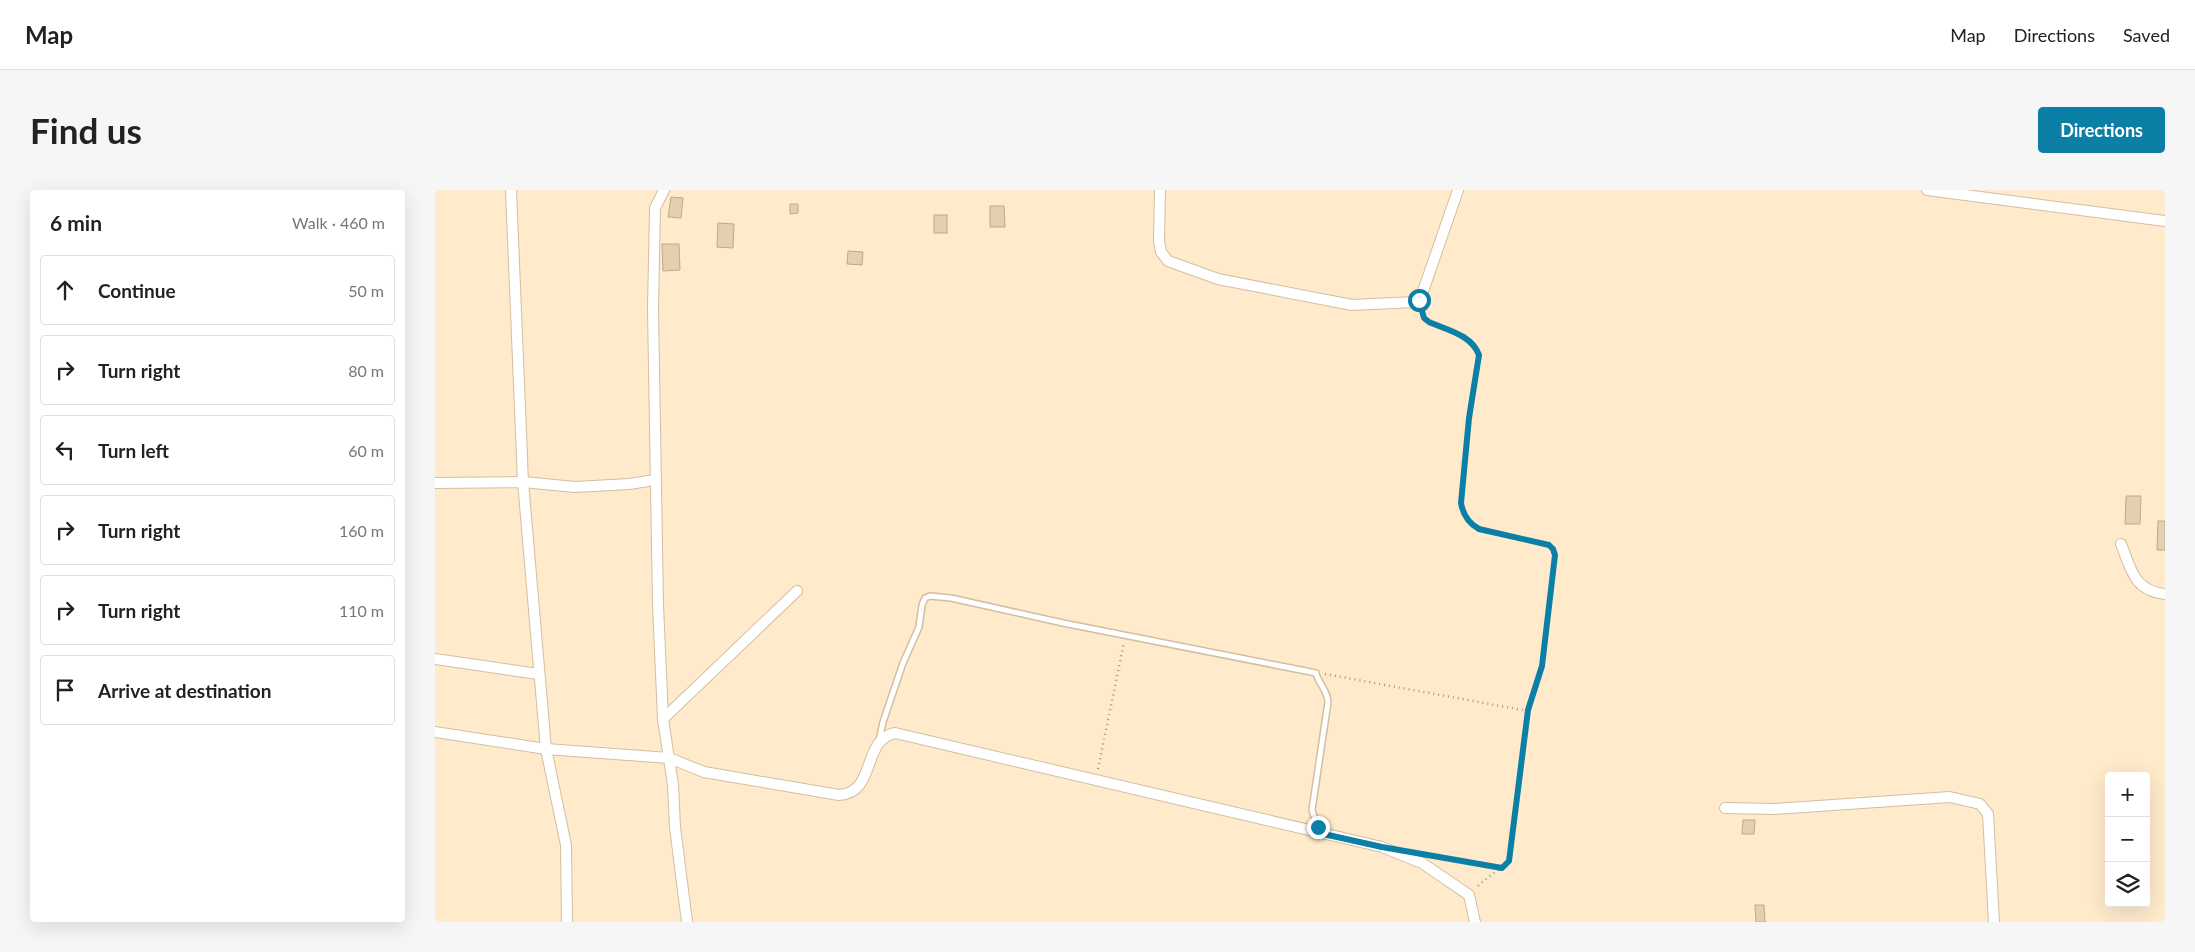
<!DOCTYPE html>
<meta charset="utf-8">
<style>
:root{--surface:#fff;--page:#f6f6f6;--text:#222;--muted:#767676;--line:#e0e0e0;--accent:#0c7fa7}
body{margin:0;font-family:Lato,sans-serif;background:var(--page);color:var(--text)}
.controls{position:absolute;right:15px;bottom:15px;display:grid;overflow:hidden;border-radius:5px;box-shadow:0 5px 20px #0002}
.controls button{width:45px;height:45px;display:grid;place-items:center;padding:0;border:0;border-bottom:1px solid var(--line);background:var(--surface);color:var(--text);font:25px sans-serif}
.stop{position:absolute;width:15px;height:15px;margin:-11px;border:4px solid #0c7fa7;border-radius:50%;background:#fff}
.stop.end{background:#0c7fa7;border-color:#fff;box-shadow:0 1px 5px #0008}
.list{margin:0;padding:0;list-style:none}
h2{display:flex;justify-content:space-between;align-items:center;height:65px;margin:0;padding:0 20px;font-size:21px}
h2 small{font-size:16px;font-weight:400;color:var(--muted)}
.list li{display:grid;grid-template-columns:32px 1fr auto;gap:15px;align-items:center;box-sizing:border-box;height:70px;margin:0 10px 10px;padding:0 10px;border:1px solid var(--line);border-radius:5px}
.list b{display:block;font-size:19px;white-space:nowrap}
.list em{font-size:16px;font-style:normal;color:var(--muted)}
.icon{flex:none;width:28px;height:28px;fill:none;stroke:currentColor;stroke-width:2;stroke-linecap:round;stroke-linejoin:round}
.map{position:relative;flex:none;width:1730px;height:732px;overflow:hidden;border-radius:5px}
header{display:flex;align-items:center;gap:30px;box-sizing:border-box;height:70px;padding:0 25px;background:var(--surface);border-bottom:1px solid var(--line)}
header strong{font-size:24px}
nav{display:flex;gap:28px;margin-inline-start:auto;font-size:18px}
.intro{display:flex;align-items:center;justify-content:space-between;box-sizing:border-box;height:120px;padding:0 30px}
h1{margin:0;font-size:35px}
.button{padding:12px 22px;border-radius:5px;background:var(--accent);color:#fff;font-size:18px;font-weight:700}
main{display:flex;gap:30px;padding:0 30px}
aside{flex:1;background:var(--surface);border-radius:5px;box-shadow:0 5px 20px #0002}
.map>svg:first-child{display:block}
</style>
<header>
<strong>Map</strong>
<nav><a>Map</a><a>Directions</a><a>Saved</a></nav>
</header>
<div class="intro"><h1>Find us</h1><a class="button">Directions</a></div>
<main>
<aside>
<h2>6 min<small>Walk · 460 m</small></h2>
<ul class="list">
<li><svg class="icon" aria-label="ahead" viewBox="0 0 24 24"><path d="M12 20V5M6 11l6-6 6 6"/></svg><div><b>Continue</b></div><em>50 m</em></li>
<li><svg class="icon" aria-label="right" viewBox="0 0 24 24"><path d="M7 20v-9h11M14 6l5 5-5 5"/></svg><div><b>Turn right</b></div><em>80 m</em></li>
<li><svg class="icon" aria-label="left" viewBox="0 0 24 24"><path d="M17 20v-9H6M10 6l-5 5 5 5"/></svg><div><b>Turn left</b></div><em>60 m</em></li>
<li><svg class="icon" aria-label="right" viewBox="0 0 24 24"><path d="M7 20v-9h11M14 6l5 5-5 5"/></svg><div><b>Turn right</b></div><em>160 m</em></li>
<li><svg class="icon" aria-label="right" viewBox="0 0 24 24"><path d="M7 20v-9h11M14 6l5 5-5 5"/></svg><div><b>Turn right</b></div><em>110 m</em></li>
<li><svg class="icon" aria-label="arrive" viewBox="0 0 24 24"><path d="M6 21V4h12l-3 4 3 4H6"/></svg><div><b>Arrive at destination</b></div></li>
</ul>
</aside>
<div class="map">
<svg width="1730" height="732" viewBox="0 0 1730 732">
<rect width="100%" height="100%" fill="#ffebcb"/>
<g fill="#e4d0b1" stroke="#bdaa8c">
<path d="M 236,7 L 248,8 L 246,28 L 233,27 Z"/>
<path d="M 355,14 L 363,14 L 363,23 L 355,24 Z"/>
<path d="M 555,16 L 569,16 L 570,37 L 555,37 Z"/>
<rect x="499" y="25" width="13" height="18"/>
<path d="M 283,33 L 299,34 L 298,58 L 282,57 Z"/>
<path d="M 227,54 L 244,54 L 245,80 L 228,81 Z"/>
<path d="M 413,61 L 428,62 L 427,75 L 412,74 Z"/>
<path d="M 1691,306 L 1706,306 L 1705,334 L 1690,334 Z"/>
<path d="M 1723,331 L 1730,331 L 1730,360 L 1722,360 Z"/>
<path d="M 1308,630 L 1320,630 L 1319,644 L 1307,644 Z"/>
<path d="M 1320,715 L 1329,715 L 1330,732 L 1321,732 Z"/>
</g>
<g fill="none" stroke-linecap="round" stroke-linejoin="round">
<g stroke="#d2bfa0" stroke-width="8">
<path id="lane" d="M 444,551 L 448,532 L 468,473 L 484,437 L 487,415 L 490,408 L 495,406 L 516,408 L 628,433 L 881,483 C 883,493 892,499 893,512 L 877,620 L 884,642"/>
</g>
<g stroke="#d2bfa0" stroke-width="12">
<g id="street">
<path d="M 76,0 L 88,292 L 111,559 L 131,655 L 132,732"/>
<path d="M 229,0 L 220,18 L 218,119 L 223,415 L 228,529 L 238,595 L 240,637 L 252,732"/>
<path d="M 725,0 L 724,51 L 726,62 L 733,71 L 783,89 L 917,115 L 980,112 L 985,110 L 1023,0"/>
<path d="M 1492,0 L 1730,31"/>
<path d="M 0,293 L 88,292 L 140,297 L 194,294 L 220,290"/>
<path d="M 1686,354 C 1696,379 1699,401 1730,404"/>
<path d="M 0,469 L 103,484"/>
<path d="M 228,529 L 362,401"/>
<path d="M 0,542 L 111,559 L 234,568 L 269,582 L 404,605 C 442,603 426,550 460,543 L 947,657 L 987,673 L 1034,705 L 1040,732"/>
<path d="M 1290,618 L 1338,619 L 1515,607 L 1545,614 L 1553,624 L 1559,732"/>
</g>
</g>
<g stroke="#a69780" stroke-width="2.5" stroke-dasharray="1 4" stroke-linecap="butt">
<path d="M 987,121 L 989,128 L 994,132 C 1012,140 1036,145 1044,165 L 1034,228 L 1026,313 C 1028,325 1033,333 1044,339 L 1114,355 L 1118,359 L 1120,365 L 1107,476 L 1093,521 L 1074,671 C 1064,681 1051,687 1041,698"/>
<path d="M 890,484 L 1093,521"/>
<path d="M 663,579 L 689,452"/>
<path d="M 998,666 L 1066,678"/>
</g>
<use href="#lane" stroke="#fff" stroke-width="5"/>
<use href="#street" stroke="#fff" stroke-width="10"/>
</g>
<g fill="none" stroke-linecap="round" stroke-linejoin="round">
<path stroke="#0c7fa7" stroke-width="6" d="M 883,637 L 884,643 L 947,657 L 1067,678 L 1074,671 L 1093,520 L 1107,476 L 1120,365 L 1118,359 L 1114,355 L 1044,339 C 1033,333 1028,325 1026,313 L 1034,228 L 1044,165 C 1037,145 1012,140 994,132 L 989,128 L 984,110"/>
</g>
</svg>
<div class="controls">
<button>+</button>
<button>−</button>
<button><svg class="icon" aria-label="layers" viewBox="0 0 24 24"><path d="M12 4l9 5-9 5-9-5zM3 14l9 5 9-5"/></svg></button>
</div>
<div class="stop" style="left:984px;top:110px"></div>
<div class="stop end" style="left:883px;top:637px"></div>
</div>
</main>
